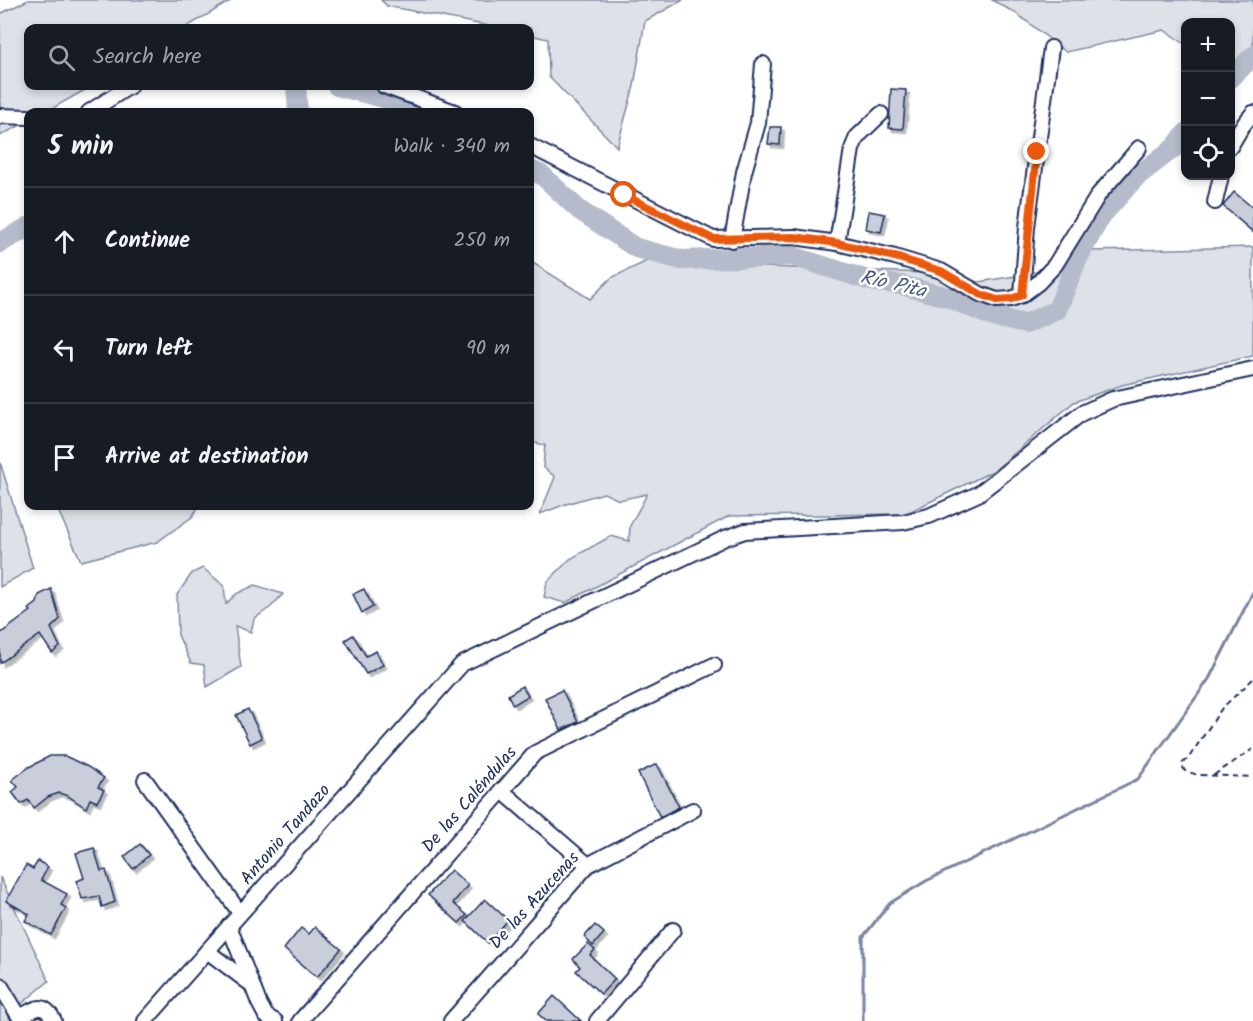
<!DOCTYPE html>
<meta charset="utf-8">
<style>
:root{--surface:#171b24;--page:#20242c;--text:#f1f3f6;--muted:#9ea1a6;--line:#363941}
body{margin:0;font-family:Kalam,sans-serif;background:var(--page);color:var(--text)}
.controls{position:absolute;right:18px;top:18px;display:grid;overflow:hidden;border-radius:12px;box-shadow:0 3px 9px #0003}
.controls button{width:54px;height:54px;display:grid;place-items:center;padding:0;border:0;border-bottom:2px solid var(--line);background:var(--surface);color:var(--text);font:30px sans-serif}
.stop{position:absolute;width:18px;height:18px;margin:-14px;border:4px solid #ea580c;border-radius:50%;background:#fff}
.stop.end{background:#ea580c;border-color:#fff;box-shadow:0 2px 6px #0008}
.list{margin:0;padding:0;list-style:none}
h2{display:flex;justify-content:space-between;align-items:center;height:78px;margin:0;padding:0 24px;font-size:26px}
h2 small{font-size:20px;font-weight:400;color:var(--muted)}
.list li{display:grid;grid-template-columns:39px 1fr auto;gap:18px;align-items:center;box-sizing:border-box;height:108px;padding:0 24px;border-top:2px solid var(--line)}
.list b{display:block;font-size:22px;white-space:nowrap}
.list em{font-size:20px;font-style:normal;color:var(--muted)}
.icon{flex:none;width:33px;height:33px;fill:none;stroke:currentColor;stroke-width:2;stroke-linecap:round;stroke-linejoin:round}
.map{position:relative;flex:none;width:1253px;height:1021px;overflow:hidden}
.search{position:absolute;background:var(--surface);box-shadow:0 3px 9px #0003;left:24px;top:24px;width:510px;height:66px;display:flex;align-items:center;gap:15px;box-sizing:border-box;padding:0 21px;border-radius:12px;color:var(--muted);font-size:22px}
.panel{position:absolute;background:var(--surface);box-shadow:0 3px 9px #0003;left:24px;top:108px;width:510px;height:402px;border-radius:12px}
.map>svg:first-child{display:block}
</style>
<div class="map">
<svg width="1253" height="1021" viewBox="0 0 1253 1021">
<defs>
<filter id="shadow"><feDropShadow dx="3.5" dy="3.5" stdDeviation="0" flood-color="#0004"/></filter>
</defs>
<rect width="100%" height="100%" fill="#fff"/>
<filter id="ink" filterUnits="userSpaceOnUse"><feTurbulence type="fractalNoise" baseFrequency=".0167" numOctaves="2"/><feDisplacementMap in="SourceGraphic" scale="12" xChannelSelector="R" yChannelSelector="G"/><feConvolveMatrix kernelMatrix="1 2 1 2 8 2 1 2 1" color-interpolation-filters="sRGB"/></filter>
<g filter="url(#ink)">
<g fill="#dee1e7" stroke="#7c88a2" stroke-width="1.5">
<path d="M 28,0 L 232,0 L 185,28 L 28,28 L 28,86 L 92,86 L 46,112 L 28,112 L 28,121 L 0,136 L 0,14 Z"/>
<path d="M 381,0 L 683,0 L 645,21 L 634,86 L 617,147 L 549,77 L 548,39 L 530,35 L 530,28 L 499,28 L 387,6 Z"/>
<path d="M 992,0 L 1253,0 L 1253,49 L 1231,65 L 1230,22 L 1186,22 L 1185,44 L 1164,30 L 1066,52 L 1017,14 Z"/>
<path d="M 1253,247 L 1253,356 L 1122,385 L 1074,402 L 995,470 L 905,514 L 729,516 L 565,603 L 544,597 L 547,582 L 570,559 L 611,536 L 629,541 L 630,526 L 647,494 L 619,500 L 604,493 L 566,504 L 540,514 L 555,477 L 543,467 L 545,445 L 530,442 L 530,261 L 590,299 L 611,278 L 647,261 L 686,264 L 953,274 L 978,282 L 1022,275 L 1072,264 L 1092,251 Z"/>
<path d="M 0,462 L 33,568 L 0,587 Z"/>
<path d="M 56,506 L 199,506 L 192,517 L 157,542 L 81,561 Z"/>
<path d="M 203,568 L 224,586 L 226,604 L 236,594 L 255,585 L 283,594 L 271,607 L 254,619 L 251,632 L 235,626 L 241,667 L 207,687 L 204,665 L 191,663 L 178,635 L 177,595 L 192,573 Z"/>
<path d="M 0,877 L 49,981 L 8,1015 L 11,1021 L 0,1021 Z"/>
</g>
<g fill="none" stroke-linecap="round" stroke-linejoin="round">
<path stroke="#77839f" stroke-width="3" d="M 863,1021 L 863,937 L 890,903 L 926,881 L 1138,779 L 1209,679 L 1253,592"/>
<g stroke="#b5bbca" stroke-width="20">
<path d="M 1230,79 L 1253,56"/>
<path d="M 296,86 L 298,112"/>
<path d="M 337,86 L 411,105 L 421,112"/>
<path d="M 530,170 L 542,175 L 579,210 L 636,248 L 682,260 L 792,256 L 871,281 L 901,285 L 947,297 L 991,316 L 1025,324 L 1057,310 L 1077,260 L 1101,216 L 1136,177 L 1175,147 L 1186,133"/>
<path d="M 0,243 L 28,227"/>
</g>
</g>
<g fill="#caceda" stroke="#1b2f5e" stroke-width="1.5" filter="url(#shadow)">
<path d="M 891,89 L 906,90 L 903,129 L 889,128 Z"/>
<path d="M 770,127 L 781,127 L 780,145 L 768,144 Z"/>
<path d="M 1234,192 L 1253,208 L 1253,232 L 1223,206 Z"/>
<path d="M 869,211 L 885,214 L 881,232 L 866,229 Z"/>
<path d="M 51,589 L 60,619 L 51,628 L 60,647 L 52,653 L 40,635 L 0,663 L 0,634 L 31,611 L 29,609 L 37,603 L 39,595 Z"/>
<path d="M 364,589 L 373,607 L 362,613 L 353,594 Z"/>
<path d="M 353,635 L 366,656 L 376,651 L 383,665 L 366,674 L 345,640 Z"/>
<path d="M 522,686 L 528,696 L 513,705 L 508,695 Z"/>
<path d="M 562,690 L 578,722 L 561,730 L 545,698 Z"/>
<path d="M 248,709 L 262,738 L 250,744 L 236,715 Z"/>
<path d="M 50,756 L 65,756 L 88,767 L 104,778 L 98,787 L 104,790 L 97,802 L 90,799 L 86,808 L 68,796 L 59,793 L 48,797 L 34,808 L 28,800 L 21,804 L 12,792 L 18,787 L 12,780 L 29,767 Z"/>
<path d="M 657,764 L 679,807 L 660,817 L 638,773 Z"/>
<path d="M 140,844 L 149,855 L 133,869 L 124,857 Z"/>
<path d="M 94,848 L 101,871 L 106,870 L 115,902 L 102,907 L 99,896 L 82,899 L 77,881 L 84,878 L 76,853 Z"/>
<path d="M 38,861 L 48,867 L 41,880 L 67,894 L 61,905 L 66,908 L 51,935 L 25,921 L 29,914 L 6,901 L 26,865 L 33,869 Z"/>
<path d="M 451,870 L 468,885 L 453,903 L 467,915 L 459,923 L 428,895 Z"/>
<path d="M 485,899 L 508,920 L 488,943 L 465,921 Z"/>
<path d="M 595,925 L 604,933 L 593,946 L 584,937 Z"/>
<path d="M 315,927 L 341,949 L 317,977 L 284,949 L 301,928 L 309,934 Z"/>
<path d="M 588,944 L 595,950 L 590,955 L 615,979 L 601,994 L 576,971 L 580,967 L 573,959 Z"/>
<path d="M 554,996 L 581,1021 L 546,1021 L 538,1014 Z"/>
</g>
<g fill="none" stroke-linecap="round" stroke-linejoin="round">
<g stroke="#1b2f5e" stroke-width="18">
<g id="minor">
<path d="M 384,86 L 455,112"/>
<path d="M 89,112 L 130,86"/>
<path d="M 0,116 L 28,117"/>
<path d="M 530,146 L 713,239 L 794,237 L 837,243 L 895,257 L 941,271 L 980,294 L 997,300 L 1011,299 L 1022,295 L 1038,283 L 1055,265 L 1099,194 L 1139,148"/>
<path d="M 1230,147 L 1241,128 L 1253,113"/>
<path d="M 1215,202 L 1221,176"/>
<path d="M 732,240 L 744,172 L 758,123 L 763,64"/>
<path d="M 837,243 L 852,149 L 857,137 L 881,114"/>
<path d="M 1022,295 L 1027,227 L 1051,48"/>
<path d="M 145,780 L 240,913"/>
<path d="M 501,790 L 588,865"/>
<path d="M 229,926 L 259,1003 L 266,1016 L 275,1021"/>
<path d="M 207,951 L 252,985"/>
<path d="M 0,985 L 22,1021"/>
<path d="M 20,1017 C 36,1008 44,1001 54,1021"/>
<path d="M 145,1021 L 462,664 L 725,538 L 745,531 L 903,522 L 929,516 L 978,494 L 1082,413 L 1113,399 L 1253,369"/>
<path d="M 300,1021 L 535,753 L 714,665"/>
<path d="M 451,1021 L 588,865 L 693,810"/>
<path d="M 597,1021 L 673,930"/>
</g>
</g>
<g stroke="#1b2f5e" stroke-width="2" stroke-dasharray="6 4.5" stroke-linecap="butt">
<path d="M 1253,679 L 1222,708 L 1188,759 L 1181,764 L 1185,771 L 1198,775 L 1253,777"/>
<path d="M 1214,775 L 1253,749"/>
</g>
<use href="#minor" stroke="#fff" stroke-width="14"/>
</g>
</g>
<g fill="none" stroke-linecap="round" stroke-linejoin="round" filter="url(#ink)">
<path stroke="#ea580c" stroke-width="8" d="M 624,195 L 713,239 L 794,237 L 837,243 L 895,257 L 941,271 L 980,294 L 997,300 L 1011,299 L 1022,295 L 1037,152"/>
</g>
<g text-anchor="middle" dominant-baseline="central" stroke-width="5" stroke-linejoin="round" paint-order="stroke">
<g font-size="18" fill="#1b2f5e" stroke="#fff">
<text transform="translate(470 800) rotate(-49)">De las Caléndulas</text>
<text transform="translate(286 835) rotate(-49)">Antonio Tandazo</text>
<text transform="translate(535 901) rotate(-48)">De las Azucenas</text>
</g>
<g font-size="20" font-style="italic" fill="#49597e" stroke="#fff">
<text transform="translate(893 285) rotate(13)">Río Pita</text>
</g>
</g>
</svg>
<div class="controls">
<button>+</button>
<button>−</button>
<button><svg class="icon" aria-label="locate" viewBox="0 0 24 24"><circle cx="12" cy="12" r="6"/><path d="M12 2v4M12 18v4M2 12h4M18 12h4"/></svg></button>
</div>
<div class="stop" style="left:624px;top:195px"></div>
<div class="stop end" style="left:1037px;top:152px"></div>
<div class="search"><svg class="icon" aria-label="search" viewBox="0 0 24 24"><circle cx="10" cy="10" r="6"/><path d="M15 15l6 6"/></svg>Search here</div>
<section class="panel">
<h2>5 min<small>Walk · 340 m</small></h2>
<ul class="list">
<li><svg class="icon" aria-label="ahead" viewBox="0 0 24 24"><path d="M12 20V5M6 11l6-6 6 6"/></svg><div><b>Continue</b></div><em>250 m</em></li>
<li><svg class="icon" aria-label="left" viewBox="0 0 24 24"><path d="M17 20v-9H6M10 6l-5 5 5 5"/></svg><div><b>Turn left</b></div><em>90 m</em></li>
<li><svg class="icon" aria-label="arrive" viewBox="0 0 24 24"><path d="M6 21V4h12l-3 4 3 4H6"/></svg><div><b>Arrive at destination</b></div></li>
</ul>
</section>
</div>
